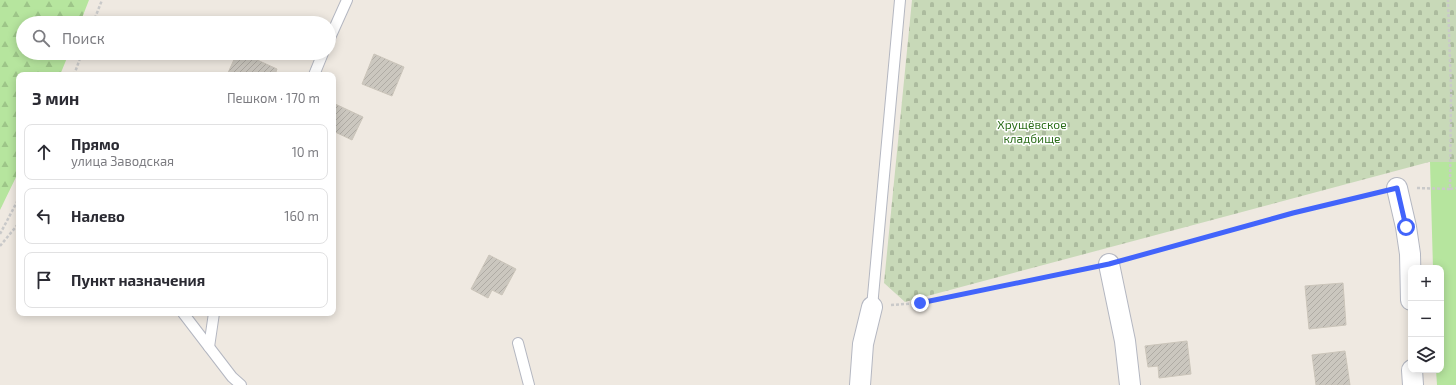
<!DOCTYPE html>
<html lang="ru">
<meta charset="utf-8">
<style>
:root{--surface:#fff;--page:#f2f2f3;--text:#2b2b33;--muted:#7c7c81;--line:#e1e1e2}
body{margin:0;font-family:"Exo 2",sans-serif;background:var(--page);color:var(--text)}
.controls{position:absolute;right:12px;bottom:12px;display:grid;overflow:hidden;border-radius:8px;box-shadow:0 2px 10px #0003}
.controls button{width:36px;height:36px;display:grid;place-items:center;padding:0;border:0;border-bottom:1px solid var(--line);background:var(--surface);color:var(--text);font:20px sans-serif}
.stop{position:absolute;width:12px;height:12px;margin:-9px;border:3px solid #4264fb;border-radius:50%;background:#fff}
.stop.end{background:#4264fb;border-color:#fff;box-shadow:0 1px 4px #0008}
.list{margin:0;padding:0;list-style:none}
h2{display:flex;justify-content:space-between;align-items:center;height:52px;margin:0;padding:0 16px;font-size:17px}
h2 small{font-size:13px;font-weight:400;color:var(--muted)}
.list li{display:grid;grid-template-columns:26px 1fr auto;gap:12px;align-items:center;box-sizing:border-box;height:56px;margin:0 8px 8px;padding:0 8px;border:1px solid var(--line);border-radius:8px}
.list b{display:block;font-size:15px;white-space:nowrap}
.list p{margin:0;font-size:13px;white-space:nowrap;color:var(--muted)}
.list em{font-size:13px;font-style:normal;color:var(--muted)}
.icon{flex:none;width:22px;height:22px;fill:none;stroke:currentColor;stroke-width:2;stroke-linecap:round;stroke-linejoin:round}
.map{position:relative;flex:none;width:1456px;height:385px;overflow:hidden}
.search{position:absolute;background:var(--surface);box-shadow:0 2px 10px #0003;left:16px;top:16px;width:320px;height:44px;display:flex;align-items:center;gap:10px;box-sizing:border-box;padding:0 14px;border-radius:22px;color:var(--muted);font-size:15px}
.panel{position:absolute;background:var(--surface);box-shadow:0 2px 10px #0003;left:16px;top:72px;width:320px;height:244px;border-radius:8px}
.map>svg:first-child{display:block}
</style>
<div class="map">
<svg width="1456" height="385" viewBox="0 0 1456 385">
<defs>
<pattern id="forest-firs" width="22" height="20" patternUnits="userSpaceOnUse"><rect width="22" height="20" fill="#b6e59e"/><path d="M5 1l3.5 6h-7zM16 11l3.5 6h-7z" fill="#9dc588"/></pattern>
<pattern id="cemetery-stones" width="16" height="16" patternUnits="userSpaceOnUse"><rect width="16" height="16" fill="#c8d9b8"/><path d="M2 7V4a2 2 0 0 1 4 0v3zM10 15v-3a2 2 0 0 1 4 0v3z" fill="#acbb9e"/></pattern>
<pattern id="building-hatch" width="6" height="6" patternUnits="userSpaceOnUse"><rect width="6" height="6" fill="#cbc7bf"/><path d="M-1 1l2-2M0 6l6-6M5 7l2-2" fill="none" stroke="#afaba4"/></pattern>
</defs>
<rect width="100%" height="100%" fill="#efe9e1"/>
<path fill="#b6e59e" d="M 1430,162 L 1456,162 L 1456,385 L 1437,385 L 1436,370 L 1441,370 L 1441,268 L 1433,268 Z"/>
<path fill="url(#forest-firs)" d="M 0,0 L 89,0 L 80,23 L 23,23 L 23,53 L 69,53 L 60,75 L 19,75 L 19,171 L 0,210 Z"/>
<path fill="url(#cemetery-stones)" d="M 912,0 L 1456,0 L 1456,162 L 1429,162 L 905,302 L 884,283 Z"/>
<g fill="url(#building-hatch)" stroke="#cbc5ba">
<path d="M 237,53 L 242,53 L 277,69 L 275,75 L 227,75 Z"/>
<path d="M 374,54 L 404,67 L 392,96 L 362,84 Z"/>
<path d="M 333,103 L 363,117 L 352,140 L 333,131 Z"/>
<path d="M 489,255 L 516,269 L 502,295 L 492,290 L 488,298 L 471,289 Z"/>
<path d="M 1343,283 L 1346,325 L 1309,329 L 1305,286 Z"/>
<path d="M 1187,341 L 1191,374 L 1159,378 L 1158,366 L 1148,367 L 1145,346 Z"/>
<path d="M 1345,351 L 1350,385 L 1316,385 L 1312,355 Z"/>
</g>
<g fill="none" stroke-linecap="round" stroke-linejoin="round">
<g stroke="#b4b7c1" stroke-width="12">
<g id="service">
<path d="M 329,40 L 347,0"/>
<path d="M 314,75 L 323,53"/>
<path d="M 872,307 L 900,0"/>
<path d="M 183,313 L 232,377 L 241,385"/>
<path d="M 518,343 L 529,385"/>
<path d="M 209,347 L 214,313"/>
</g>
</g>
<g stroke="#b4b7c1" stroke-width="22">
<g id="minor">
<path d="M 1397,188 L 1406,227 L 1410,254 L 1411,300"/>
<path d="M 1109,264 L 1125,341 L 1130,385"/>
<path d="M 1412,370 L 1413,385"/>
<path d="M 860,385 L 863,344 L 872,307"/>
</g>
</g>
<g stroke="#c9c9c9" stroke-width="2.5" stroke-dasharray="3 2" stroke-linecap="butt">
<path d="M 93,23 L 102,0"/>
<path d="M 74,75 L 82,53"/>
<path d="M 1417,188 L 1450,189 L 1451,91 L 1448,0"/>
<path d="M 1450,189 L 1456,188"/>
<path d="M 0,234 L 19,198"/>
<path d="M 0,246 L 19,223"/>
<path d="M 1128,259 L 1293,213 L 1379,193"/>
<path d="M 891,305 L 920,303 L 1090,268"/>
</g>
<use href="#service" stroke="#fff" stroke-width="10"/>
<use href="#minor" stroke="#fff" stroke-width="20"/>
</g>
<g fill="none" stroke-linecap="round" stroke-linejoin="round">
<path stroke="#4264fb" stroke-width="5" d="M 920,303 L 1109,264 L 1293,213 L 1397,188 L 1406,227"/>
</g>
<g text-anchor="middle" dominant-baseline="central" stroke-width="3" stroke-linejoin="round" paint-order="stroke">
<g font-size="12" fill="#2c6e1b" stroke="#fff">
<text x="1032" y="124">Хрущёвское<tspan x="1032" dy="14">кладбище</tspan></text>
</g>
</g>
</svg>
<div class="controls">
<button>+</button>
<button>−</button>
<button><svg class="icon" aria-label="layers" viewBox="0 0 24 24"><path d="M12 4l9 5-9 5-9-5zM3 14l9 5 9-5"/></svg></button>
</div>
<div class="stop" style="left:1406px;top:227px"></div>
<div class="stop end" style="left:920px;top:303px"></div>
<div class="search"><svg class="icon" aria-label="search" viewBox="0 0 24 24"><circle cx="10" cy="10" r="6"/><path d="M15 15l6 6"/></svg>Поиск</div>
<section class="panel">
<h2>3 мин<small>Пешком · 170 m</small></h2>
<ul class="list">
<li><svg class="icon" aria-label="ahead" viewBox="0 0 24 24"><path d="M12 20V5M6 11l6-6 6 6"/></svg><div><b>Прямо</b><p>улица Заводская</p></div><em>10 m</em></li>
<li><svg class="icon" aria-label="left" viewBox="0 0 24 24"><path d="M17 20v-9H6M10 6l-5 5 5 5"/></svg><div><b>Налево</b></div><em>160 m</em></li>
<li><svg class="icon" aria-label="arrive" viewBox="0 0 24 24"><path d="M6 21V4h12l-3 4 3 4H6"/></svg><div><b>Пункт назначения</b></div></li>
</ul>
</section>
</div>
